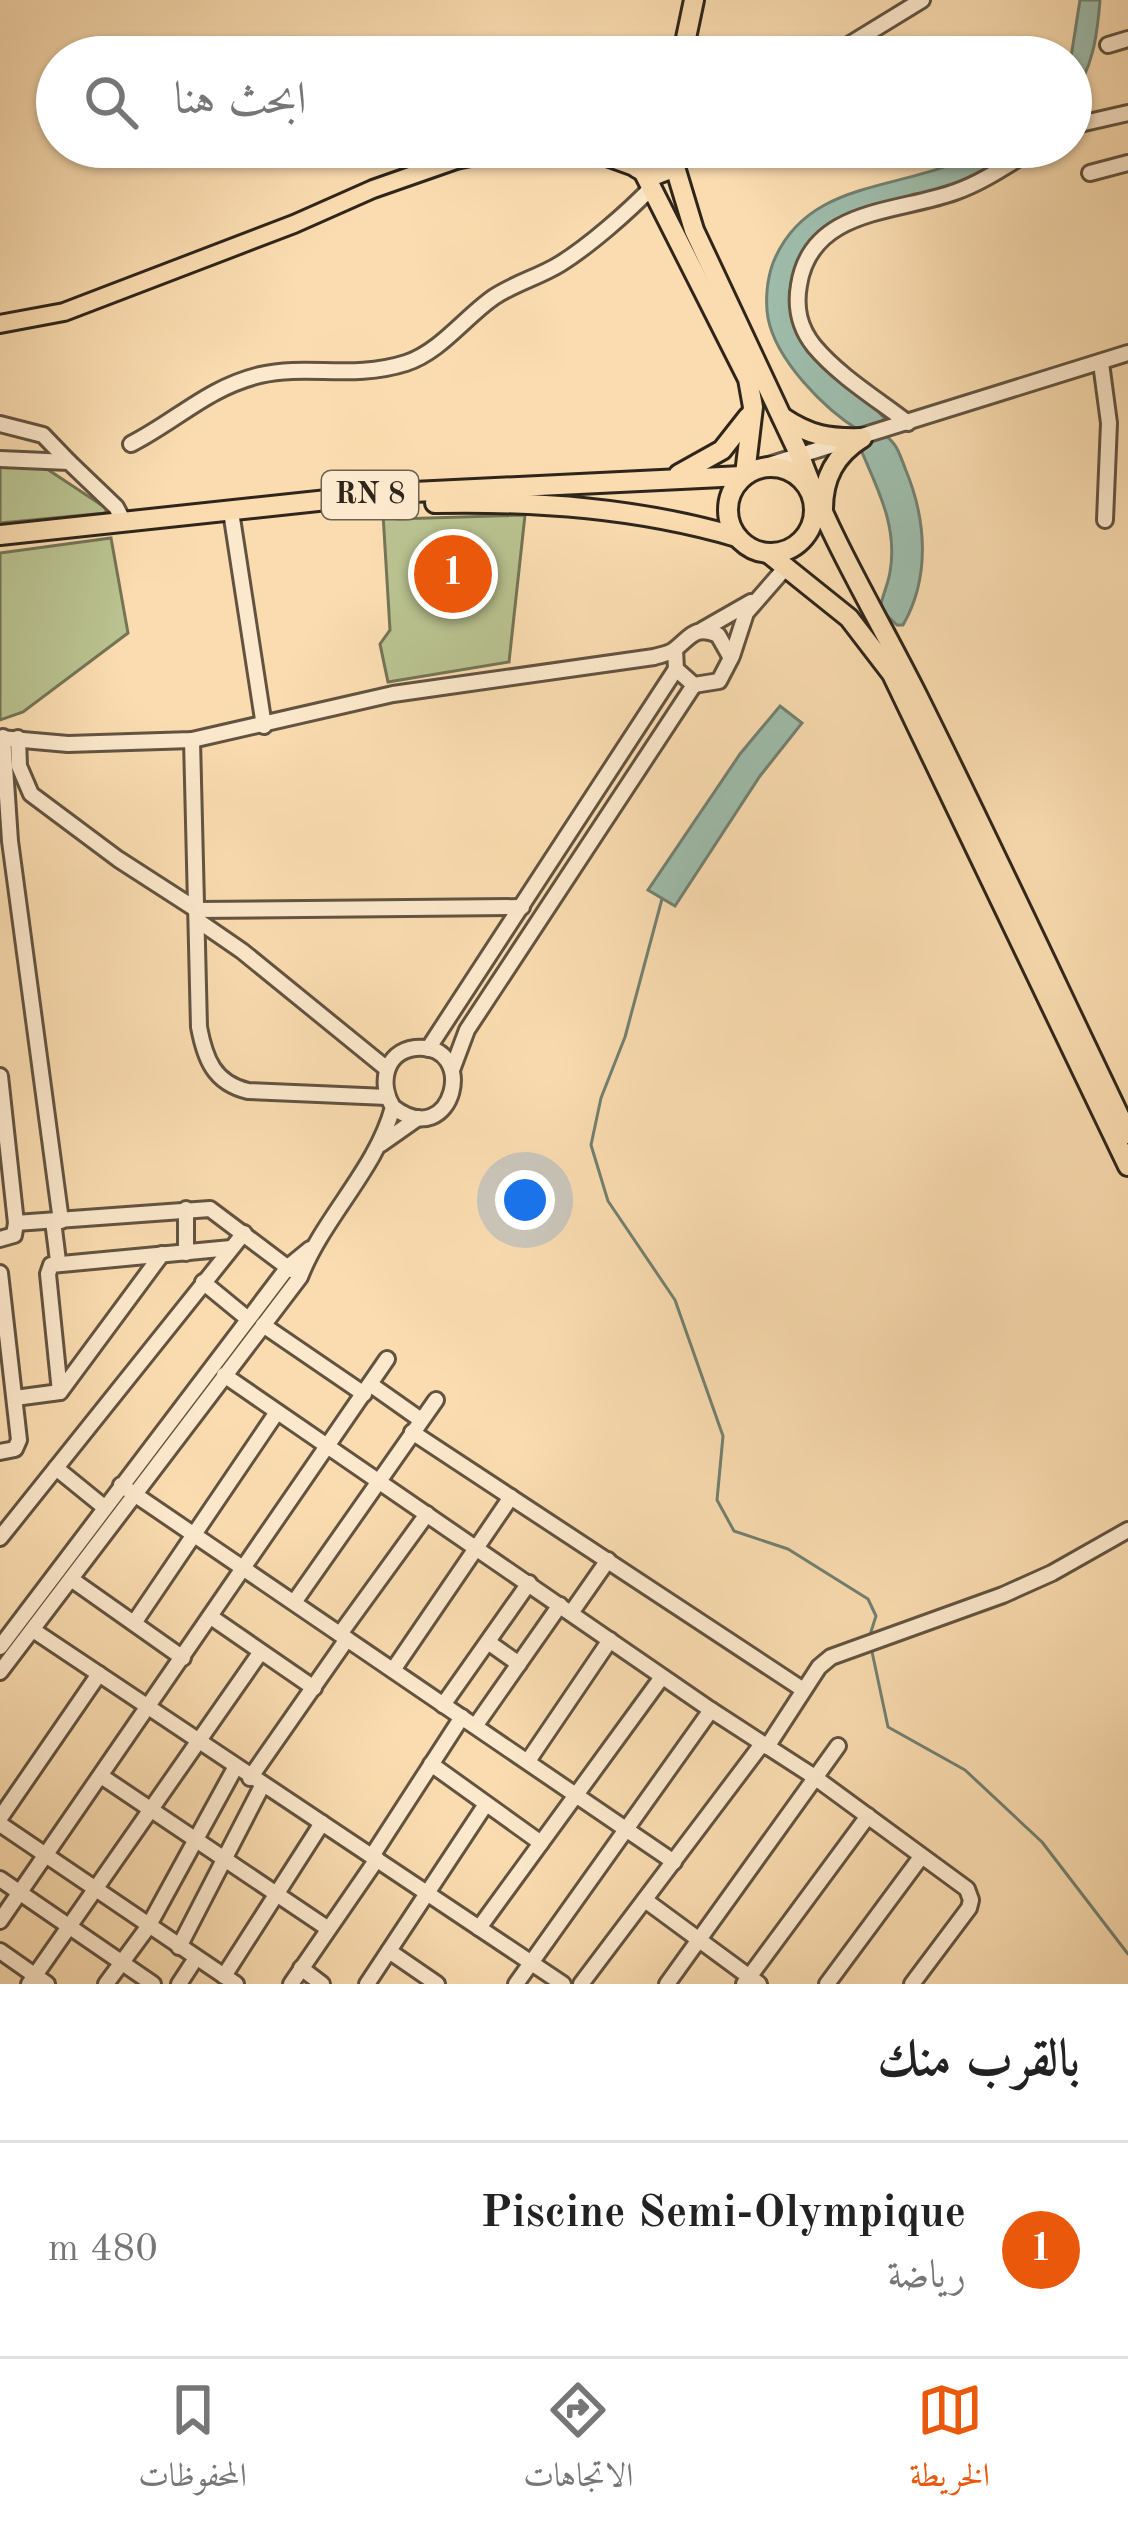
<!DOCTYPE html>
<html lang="ar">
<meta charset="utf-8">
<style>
:root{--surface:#fff;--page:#f2f2f2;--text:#222;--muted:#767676;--line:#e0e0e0;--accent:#ea580c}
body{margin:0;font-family:"Old Standard TT",Amiri,serif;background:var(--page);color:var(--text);direction:rtl}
.you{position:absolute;left:525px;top:1200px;width:42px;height:42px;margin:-30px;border:9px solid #fff;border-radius:50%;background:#1a73e8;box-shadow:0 0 0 18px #1a73e833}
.badge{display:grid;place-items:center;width:78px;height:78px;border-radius:50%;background:var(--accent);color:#fff;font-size:39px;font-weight:700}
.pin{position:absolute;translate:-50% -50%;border:6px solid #fff;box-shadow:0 3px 12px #0006}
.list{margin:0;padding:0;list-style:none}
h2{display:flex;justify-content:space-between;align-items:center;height:156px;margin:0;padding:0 48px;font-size:51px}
h2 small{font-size:39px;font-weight:400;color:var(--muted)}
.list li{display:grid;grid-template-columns:78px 1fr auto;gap:36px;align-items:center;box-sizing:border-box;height:216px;padding:0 48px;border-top:3px solid var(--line)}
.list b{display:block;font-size:45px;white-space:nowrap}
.list p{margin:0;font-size:39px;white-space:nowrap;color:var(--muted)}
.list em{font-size:39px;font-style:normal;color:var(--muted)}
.icon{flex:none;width:66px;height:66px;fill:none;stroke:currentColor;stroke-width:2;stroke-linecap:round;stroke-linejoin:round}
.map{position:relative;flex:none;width:1128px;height:1984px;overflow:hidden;direction:ltr}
.search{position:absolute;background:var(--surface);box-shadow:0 3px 9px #0004;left:36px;right:36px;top:36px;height:132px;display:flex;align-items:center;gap:30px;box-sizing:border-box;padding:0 42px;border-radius:66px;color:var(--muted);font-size:45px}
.sheet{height:372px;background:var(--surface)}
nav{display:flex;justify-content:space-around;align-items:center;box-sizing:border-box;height:168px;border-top:3px solid var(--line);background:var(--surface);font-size:33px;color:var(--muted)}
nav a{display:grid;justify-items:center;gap:6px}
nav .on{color:var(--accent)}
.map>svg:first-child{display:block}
</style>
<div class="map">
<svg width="1128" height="1984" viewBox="0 0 1128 1984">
<rect width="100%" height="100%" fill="#fadcb0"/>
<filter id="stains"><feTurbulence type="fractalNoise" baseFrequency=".00167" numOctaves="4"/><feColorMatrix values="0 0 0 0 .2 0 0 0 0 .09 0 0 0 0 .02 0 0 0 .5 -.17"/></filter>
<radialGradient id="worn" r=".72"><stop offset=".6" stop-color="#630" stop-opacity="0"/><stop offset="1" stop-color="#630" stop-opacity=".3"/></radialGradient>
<g fill="#b9c290" stroke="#747456" stroke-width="3">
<path d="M 0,466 L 47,469 L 106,508 L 106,513 L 0,523 Z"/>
<path d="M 390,513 L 397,519 L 525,515 L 509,662 L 388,682 L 380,644 L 390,630 L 383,514 Z"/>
<path d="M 111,538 L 128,633 L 23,712 L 0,720 L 0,553 Z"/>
</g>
<g fill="#9ebcab" stroke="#728071" stroke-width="3">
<path d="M 1080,0 L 1100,0 C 1097,38 1093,67 1071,99 L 1071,57 Z"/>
<path d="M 985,147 L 1021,147 C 1001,166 975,178 949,189 C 912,205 824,211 806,250 C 798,269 798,294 794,314 L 884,418 L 882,424 L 860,431 C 824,409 776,360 768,318 C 765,301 767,279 773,263 C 809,172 916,194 985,147 Z"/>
<path d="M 886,436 C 897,444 900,455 905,468 C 926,518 931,576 903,625 L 897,625 L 880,609 C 882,596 888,585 890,572 C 898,527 878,490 861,450 L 863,443 Z"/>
<path d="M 780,706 L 802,723 L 760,776 L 675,906 L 648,890 L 740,754 Z"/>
</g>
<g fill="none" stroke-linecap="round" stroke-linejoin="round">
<g stroke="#728071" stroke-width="3">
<path d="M 662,899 L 625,1037 L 601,1098 L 591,1145 L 608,1201 L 675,1300 L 723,1436 L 717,1500 L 734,1531 L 788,1549 L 868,1599 L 876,1616 L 869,1638"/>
<path d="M 871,1647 L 888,1727 L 965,1770 L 1042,1842 L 1128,1954"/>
</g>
<g stroke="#625340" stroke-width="20">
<g id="minor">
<path d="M 1108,45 L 1128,39"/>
<path d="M 829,57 L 922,0"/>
<path d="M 1071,126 L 1128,113"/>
<path d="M 1090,173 L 1128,163"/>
<path d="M 1101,363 L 1109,423 L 1105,520"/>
<path d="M 908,423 C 877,399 839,376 814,346 C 799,327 795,308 799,285 C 811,208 897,213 955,192 C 984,182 1010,163 1037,147"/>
<path d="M 0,424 L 43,435 L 69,462"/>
<path d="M 131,444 C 178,420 207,388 260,375 C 309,364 352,380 406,363 C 440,352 465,317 494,297 C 515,283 539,277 560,264 C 589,246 628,212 652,187"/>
<path d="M 0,459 L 69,462 L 116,507 L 124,522"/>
<path d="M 762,467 L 1128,353"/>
<path d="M 232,518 L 264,726"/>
<path d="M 702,630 L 751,602"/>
<path d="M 732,656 L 746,613 L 787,566"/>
<path d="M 3,737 L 10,841 L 61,1221"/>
<path d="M 0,738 L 68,744 L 192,740 L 393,694 L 654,657 C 660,655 668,654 674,650 C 691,637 694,625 718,635 L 731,658 L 719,681 L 694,685 L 676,669 L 675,649"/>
<path d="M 18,738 L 19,766 L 31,794 L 118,859 L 197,910 L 522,907"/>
<path d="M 192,740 L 199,1027 C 205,1059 214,1083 248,1091 L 387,1097"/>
<path d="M 197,920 L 242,951 L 387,1069"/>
<path d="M 428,1049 L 676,669"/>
<path d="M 452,1070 L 467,1030 L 694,685"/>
<path d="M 0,1076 L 16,1223 L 210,1209 L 291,1270"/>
<path d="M 381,1144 L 418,1118"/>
<path d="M 53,1221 L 58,1261"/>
<path d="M 0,1239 L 14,1235 L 16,1223"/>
<path d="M 186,1253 L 186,1209"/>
<path d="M 0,1273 L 19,1440 L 15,1449 L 0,1452"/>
<path d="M 203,1282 L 248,1319"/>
<path d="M 263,1325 L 364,1394"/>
<path d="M 224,1375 L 711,1710 L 813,1776 L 967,1889 L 971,1900 L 969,1908 L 912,1984"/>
<path d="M 370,1384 L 421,1420"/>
<path d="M 60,1392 L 48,1274 L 51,1265 L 231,1248"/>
<path d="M 15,1398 L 60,1392 L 162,1254"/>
<path d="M 412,1432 L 802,1689"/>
<path d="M 56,1468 L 104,1507"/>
<path d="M 121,1485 L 674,1862"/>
<path d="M 0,1538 L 244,1233"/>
<path d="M 71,1579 L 183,1658"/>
<path d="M 295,1601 L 436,1400"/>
<path d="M 571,1613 L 608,1560"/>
<path d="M 211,1617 L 314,1688"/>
<path d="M 134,1623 L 277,1412"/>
<path d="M 33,1630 L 563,1984"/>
<path d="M 340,1634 L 427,1514"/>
<path d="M 488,1642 L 519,1664"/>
<path d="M 0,1647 L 288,1267 L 310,1249"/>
<path d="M 393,1670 L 511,1497"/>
<path d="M 0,1672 L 300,1277 C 324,1216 376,1170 393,1107 C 379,1085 384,1052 415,1048 C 480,1041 454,1154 393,1107"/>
<path d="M 443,1705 L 529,1583"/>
<path d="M 476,1725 L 560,1605"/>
<path d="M 767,1747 L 819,1667 L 831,1657 L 1003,1595 L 1052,1573 L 1128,1530"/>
<path d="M 528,1761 L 610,1640"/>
<path d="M 431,1764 L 541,1843"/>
<path d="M 101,1776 L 327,1928"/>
<path d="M 250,1778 L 347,1639"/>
<path d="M 0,1818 L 99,1674"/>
<path d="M 0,1824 L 236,1984"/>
<path d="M 372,1856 L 462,1717"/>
<path d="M 0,1879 L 153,1984"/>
<path d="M 645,1900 L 759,1984"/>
<path d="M 0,1921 L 387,1359"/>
<path d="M 479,1928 L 662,1677"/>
<path d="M 179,1947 L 262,1786"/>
<path d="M 0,1951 L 47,1984"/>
<path d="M 389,1951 L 437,1984"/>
<path d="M 301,1968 L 322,1984"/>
<path d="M 224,1976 L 322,1823"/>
<path d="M 29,1984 L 260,1653"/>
<path d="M 106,1984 L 148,1927 L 235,1768"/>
<path d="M 179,1984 L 196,1958"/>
<path d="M 291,1984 L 377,1859"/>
<path d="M 367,1984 L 486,1804"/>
<path d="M 516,1984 L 711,1710"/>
<path d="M 581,1984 L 762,1744"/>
<path d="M 667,1984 L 838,1746"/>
<path d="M 744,1984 L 868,1816"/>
<path d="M 827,1984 L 921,1857"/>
</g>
</g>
<g stroke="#2f251b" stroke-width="22">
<g id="major">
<path d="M 579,147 L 637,168"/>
<path d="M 0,324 L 64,312 L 294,224 L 373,189 L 456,160 L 518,147"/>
</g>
</g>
<g stroke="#2f251b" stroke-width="24">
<g id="highway">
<path d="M 682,57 L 694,0"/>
<path d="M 631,147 L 637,168 L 652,176 L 675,167 L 680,147"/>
<path d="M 675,167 L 694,230 L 800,456 C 830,540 881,622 921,703 C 992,846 1059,990 1128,1134"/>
<path d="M 644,173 L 748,379 L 753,407 L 745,474"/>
<path d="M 782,417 C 810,436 829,439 862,438"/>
<circle cx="771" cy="510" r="43"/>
<path d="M 679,474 L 722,450 L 748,417"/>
<path d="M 435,503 C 537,501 638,508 737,537"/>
<path d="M 823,509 C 823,478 835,455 862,438"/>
<path d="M 0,535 L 393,493 L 742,476"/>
<path d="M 768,553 L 849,618 L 892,674 L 1128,1166"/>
</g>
</g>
<use href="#minor" stroke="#fce8cc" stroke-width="14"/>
<use href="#major" stroke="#fadcb0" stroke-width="16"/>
<use href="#highway" stroke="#fadcb0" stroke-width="18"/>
</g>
<g text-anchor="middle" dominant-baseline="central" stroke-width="9" stroke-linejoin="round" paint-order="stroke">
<rect fill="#fce8cc" stroke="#6c6050" stroke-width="3" x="322" y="471" width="96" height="48" rx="9"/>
<g font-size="30" font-weight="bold" fill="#2f251b">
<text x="370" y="495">RN 8</text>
</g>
</g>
<rect width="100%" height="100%" filter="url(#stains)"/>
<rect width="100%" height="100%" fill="url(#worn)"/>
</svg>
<div class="you"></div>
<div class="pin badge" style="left:453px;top:574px">1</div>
<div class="search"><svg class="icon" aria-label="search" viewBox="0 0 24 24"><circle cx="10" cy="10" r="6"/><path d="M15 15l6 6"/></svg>ابحث هنا</div>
</div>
<section class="sheet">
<h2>بالقرب منك<small></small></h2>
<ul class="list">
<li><span class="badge">1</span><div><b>Piscine Semi-Olympique</b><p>رياضة</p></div><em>480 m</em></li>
</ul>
</section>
<nav>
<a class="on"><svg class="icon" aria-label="map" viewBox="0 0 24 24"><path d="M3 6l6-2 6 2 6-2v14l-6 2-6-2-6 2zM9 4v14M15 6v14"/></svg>الخريطة</a>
<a><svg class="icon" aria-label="directions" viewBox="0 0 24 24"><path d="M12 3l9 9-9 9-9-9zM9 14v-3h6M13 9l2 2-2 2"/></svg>الاتجاهات</a>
<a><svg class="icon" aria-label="saved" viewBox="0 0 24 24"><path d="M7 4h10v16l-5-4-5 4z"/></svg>المحفوظات</a>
</nav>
